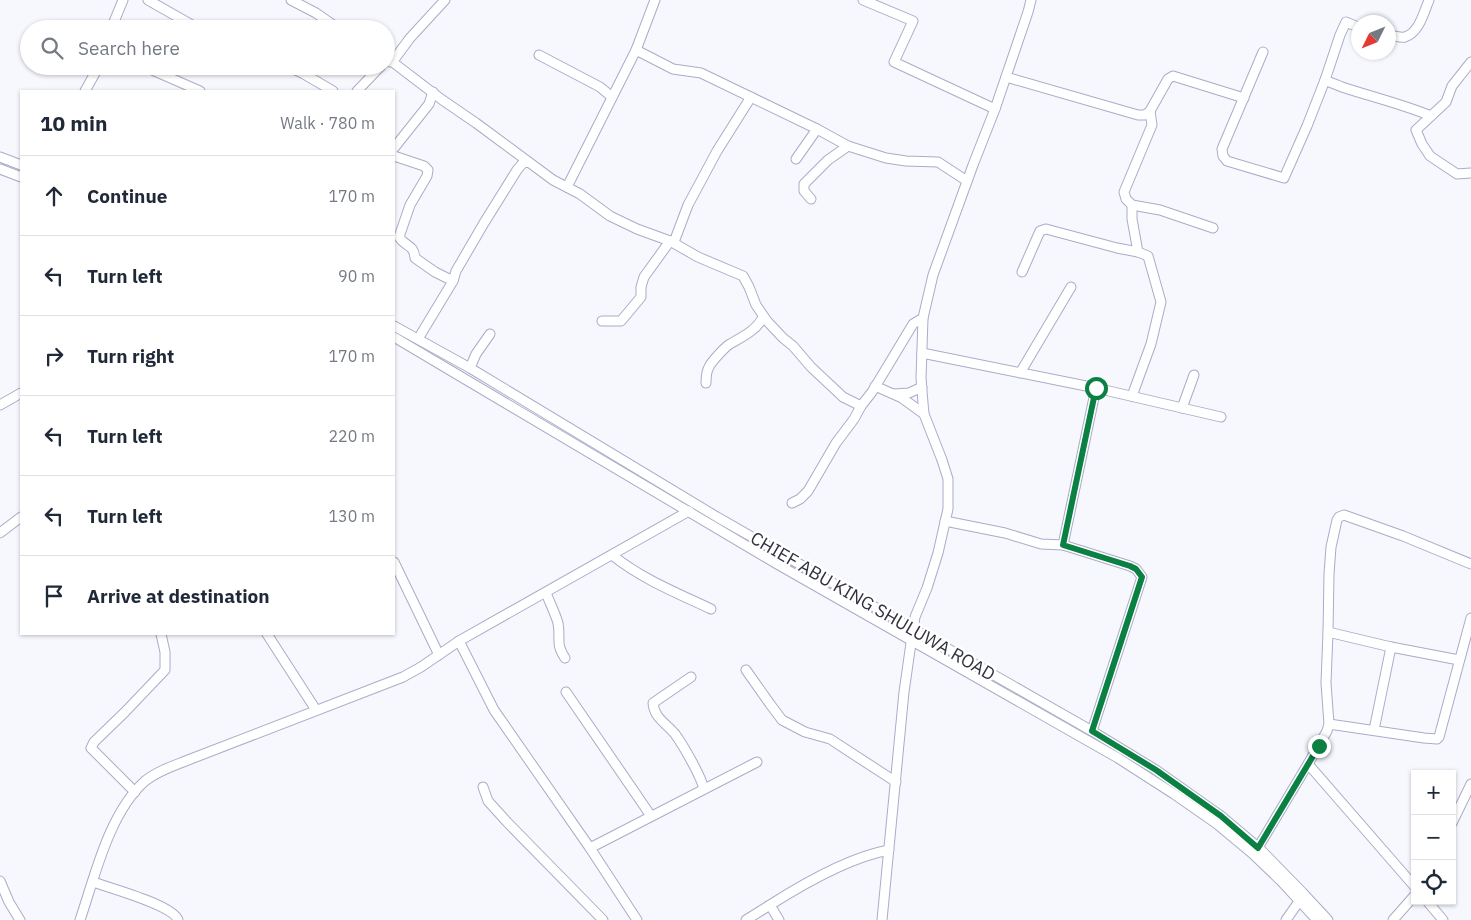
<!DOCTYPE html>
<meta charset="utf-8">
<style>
:root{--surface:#fff;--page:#f2f2f3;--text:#1f2937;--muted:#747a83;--line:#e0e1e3}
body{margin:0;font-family:"IBM Plex Sans",sans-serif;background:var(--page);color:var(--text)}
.controls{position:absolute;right:15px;bottom:15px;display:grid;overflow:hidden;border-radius:0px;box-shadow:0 1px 4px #0004}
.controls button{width:45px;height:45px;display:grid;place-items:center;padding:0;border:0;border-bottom:1px solid var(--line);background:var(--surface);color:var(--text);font:25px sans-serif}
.compass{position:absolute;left:1351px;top:15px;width:45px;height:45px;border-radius:50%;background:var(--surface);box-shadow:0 1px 4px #0004;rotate:227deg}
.stop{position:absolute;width:15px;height:15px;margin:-11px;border:4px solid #0b8043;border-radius:50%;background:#fff}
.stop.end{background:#0b8043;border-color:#fff;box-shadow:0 1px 5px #0008}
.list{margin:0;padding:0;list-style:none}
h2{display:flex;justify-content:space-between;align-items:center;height:65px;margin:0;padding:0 20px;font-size:21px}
h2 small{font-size:16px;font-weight:400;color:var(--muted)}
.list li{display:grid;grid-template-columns:32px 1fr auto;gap:15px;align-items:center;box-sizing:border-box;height:80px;padding:0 20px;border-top:1px solid var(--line)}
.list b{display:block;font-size:19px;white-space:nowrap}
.list em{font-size:16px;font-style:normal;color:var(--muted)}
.icon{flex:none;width:28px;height:28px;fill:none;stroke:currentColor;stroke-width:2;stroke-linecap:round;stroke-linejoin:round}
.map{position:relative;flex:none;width:1471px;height:920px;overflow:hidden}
.search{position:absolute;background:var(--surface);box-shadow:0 1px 4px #0004;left:20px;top:20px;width:375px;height:55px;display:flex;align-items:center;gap:12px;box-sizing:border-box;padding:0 18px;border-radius:28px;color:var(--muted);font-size:19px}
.panel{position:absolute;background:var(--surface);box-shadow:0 1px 4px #0004;left:20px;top:90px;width:375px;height:545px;border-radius:0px}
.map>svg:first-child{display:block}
</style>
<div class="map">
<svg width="1471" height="920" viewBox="0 0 1471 920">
<rect width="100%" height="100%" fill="#f7f8fe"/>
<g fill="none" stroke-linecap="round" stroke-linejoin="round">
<g stroke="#a9acc9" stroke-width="11">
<g id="minor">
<path d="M 148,0 L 199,29"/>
<path d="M 291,0 L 316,13 L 339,29"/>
<path d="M 863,0 L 913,21 L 894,62 L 995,109"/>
<path d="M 1358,27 L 1346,22 L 1340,35 L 1325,80 C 1330,83 1336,84 1342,87 C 1372,97 1402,104 1431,116"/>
<path d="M 111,29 L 123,0"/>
<path d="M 1388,35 C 1393,35 1400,38 1405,37 C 1419,33 1424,12 1429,0"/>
<path d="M 636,50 L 673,69 L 701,73 L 817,129 L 848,146 L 886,158 L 906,161 L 938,162 L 967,181"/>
<path d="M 1263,52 L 1222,149 L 1223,156 L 1227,161 L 1284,178 L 1307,126 L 1325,80"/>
<path d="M 539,55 L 600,87 L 612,97"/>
<path d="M 386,57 L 441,99 L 476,123 L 553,180 L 580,194 L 610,216 L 637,229 L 670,241 L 698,257 L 743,276 L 749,287 L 756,305 L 767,321 L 783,338 L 793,346 L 811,367 L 843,397 L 861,406"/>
<path d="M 389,62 L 393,61 L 410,38 L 445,0"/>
<path d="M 1471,62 L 1452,86 L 1446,102 L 1416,130 L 1422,144 L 1430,156 L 1457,174 L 1471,173"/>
<path d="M 143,66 L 200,91"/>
<path d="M 287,66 L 304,74 L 333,91"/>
<path d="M 1006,77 L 1138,115 L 1145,115 L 1150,111 L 1168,79 L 1173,76 L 1244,98"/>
<path d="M 85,91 L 99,66"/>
<path d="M 357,91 L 381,66"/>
<path d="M 394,148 L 429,104 L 433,92"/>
<path d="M 394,156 L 424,166 L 428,170 L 427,176 L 410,205 L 399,237 C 405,247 414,244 415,258 L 435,272 L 453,281"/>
<path d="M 0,157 L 21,165"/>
<path d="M 796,159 L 817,129"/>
<path d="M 0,169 L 21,177"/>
<path d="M 567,187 L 636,50 L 655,0"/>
<path d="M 811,199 L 804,191 L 804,184 L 828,160 L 848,146"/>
<path d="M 1132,205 L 1160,210 L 1213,228"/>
<path d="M 674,242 L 688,205 L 717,151 L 751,97"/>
<path d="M 1138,252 L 1132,219 L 1132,205 L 1126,199 L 1124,192 L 1152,125 L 1150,111"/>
<path d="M 1022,272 L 1040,231 L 1046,229 L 1117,248 L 1138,252 L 1148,256 L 1161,302 L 1151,344 L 1132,396"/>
<path d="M 602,321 L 621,321 L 641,297 L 641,287 L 644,277 L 670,241"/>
<path d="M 394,326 L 470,368 L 717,517 L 1092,731 L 1156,770 L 1221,816 L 1259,848 L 1302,892 L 1328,920"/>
<path d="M 394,337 L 777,564 L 1118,758 L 1174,794 L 1217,824 L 1253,854 L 1282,882 L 1317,920"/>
<path d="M 418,339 L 453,281 L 456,271 L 484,223 L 517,170 L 523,163 L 528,162"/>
<path d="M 922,353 L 1096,388 L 1221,417"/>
<path d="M 470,368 L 476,354 L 490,334"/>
<path d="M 1020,373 L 1071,287"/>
<path d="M 706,383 C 706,378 706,372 709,367 C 711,362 725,347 730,344 C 742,337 757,330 763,317"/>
<path d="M 875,386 L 902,398 L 924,414"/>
<path d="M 894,394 L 909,393 L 922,387"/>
<path d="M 0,405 L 21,393"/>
<path d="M 1182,408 L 1194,375"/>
<path d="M 792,503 L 800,499 L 808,491 L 836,443 L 854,419 L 861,406 L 872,392 L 913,324 L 923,318"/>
<path d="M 945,521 L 1005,533 L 1041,544 L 1063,545 L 1130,566 L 1136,569 L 1142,577 L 1092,731"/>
<path d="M 0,533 L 21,517"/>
<path d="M 1063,545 L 1096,388"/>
<path d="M 612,555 C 642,579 677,593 711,609"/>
<path d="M 394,562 L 439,655"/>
<path d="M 546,593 C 550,603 555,613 558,623 C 561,639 555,643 565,658"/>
<path d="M 1328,632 L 1329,574 L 1331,547 L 1337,520 L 1339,517 L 1344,515 L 1403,536 L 1471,564"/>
<path d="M 267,634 L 316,710"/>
<path d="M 459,641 L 494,710 L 590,848 L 637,920"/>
<path d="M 746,670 L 770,704 L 782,720 L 805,732 L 830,739 L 896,782"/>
<path d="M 691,677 L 653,703 C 654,718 666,723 675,734 C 683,745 701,776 704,789"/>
<path d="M 566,692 L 651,816"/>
<path d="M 1329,724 L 1326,683 L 1328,632 L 1391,647 L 1459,660"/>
<path d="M 1374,730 L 1391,647"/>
<path d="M 1308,764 L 1415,887"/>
<path d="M 483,787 L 488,801 L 507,822 L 603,920"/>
<path d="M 135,792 L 91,748 L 94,742 L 125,712 L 165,670 L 165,652 L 161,634"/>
<path d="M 1452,823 L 1471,784"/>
<path d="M 590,848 L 757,762"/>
<path d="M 1256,851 L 1308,764 L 1327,731 L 1329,724 L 1424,738 L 1437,739 L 1439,737 L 1471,618"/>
<path d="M 0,881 L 9,902 L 20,920"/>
<path d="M 93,882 C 110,888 173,905 178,920"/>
<path d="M 1427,901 L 1443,920"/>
<path d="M 770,905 C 803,884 850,857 889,850"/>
<path d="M 80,920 C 95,876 109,813 145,781 C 156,772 170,767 183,762 L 403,677 L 421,667 L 459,641 L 689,511"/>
<path d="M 746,920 L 770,905 L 779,920"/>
<path d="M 882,920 L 904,692 L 913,629 L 915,617 L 927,588 L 938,553 L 948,509 L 948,479 L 942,460 L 924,414 L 923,403 L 921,378 L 923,318 L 933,275 L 973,165 L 995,109 L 1028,12 L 1031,0"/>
<path d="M 1286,920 L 1300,900"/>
<path d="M 1393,920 L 1415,895"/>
</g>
</g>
<use href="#minor" stroke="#fff" stroke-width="9"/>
</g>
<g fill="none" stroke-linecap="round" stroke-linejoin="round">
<path stroke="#0b8043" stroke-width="6" d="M 1096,388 L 1063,545 L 1130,566 L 1136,569 L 1142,577 L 1092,731 L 1156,770 L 1221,816 L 1258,848 L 1319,746"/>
</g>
<g text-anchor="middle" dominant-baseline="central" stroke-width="5" stroke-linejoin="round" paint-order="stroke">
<g font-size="18" fill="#31323e" stroke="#fff">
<text transform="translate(873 606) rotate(30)">CHIEF ABU KING SHULUWA ROAD</text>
</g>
</g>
</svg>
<div class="controls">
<button>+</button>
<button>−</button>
<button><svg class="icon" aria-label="locate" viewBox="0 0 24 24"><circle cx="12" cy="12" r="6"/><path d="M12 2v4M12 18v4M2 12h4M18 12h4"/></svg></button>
</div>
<svg class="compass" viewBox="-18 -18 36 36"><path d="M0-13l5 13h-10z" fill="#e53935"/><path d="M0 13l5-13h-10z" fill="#747a83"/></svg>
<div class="stop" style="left:1096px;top:388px"></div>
<div class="stop end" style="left:1319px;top:746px"></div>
<div class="search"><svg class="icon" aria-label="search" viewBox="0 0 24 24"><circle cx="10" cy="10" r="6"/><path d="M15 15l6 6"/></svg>Search here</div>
<section class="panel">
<h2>10 min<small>Walk · 780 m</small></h2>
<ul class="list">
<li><svg class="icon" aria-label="ahead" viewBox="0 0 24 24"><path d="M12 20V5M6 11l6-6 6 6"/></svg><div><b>Continue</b></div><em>170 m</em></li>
<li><svg class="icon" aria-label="left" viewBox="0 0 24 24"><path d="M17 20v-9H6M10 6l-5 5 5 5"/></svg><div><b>Turn left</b></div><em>90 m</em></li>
<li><svg class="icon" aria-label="right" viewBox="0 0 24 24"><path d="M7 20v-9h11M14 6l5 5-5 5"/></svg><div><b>Turn right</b></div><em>170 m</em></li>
<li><svg class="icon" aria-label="left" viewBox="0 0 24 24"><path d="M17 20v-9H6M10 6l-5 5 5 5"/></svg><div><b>Turn left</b></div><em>220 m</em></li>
<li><svg class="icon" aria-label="left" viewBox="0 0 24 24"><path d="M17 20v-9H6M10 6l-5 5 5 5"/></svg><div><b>Turn left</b></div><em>130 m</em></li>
<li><svg class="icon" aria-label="arrive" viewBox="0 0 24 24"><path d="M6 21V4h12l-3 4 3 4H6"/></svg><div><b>Arrive at destination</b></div></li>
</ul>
</section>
</div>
